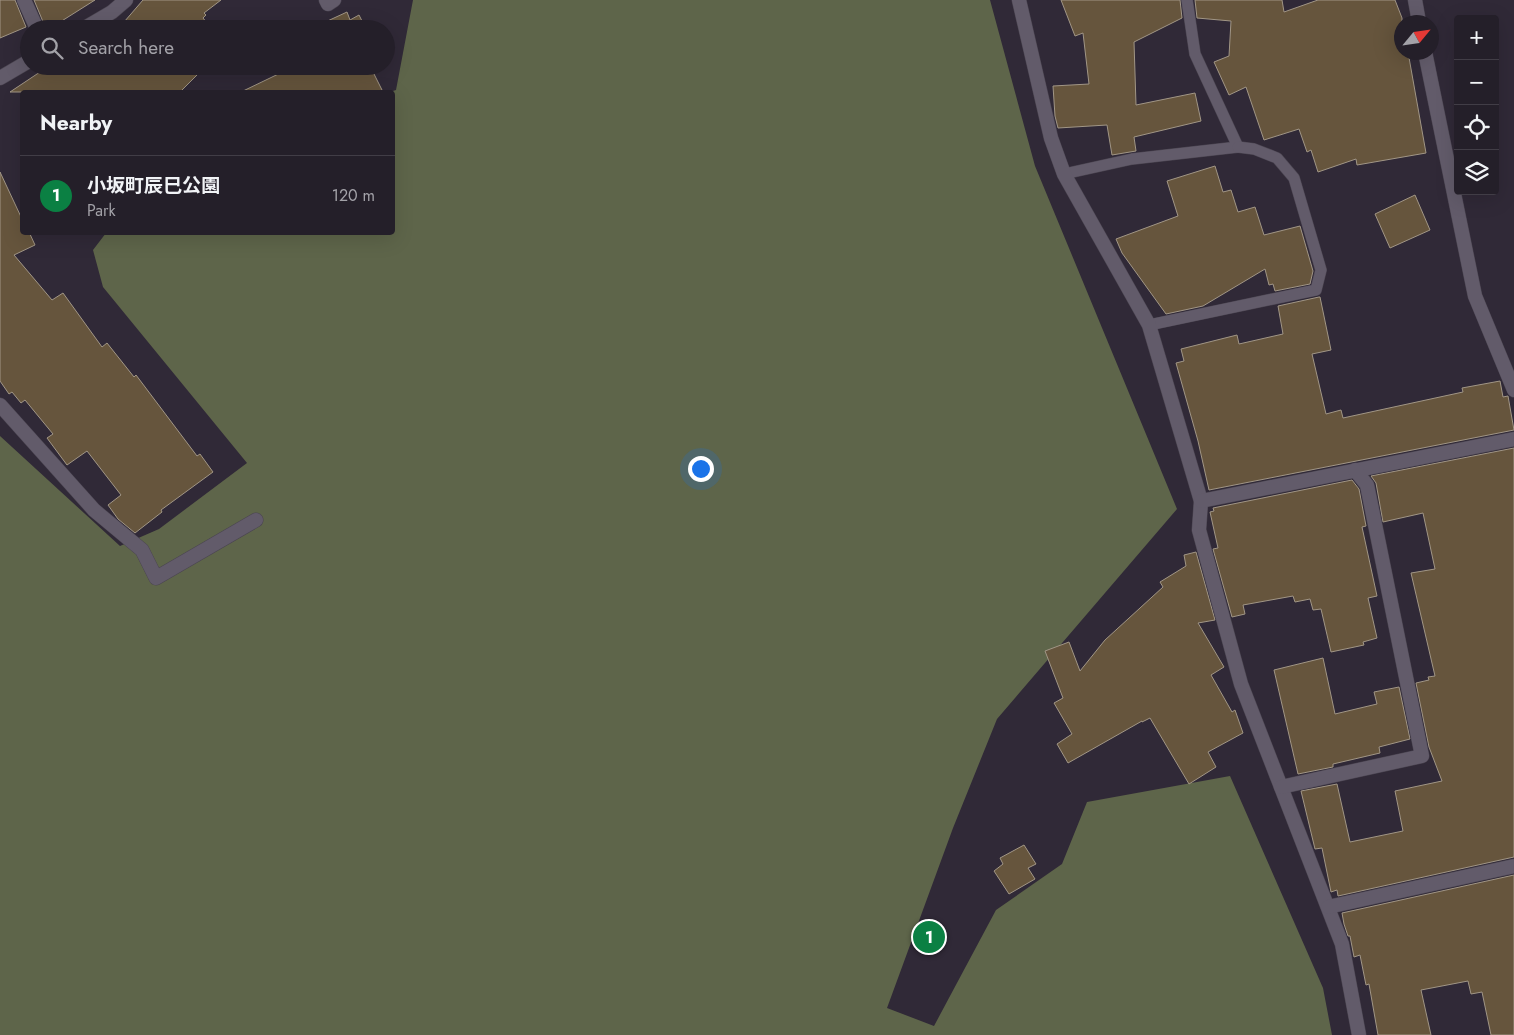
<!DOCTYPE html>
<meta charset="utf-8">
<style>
:root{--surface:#241f29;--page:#2c2731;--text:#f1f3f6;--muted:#a3a2a8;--line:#413d46;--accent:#0b8043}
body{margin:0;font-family:Jost,"Noto Sans JP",sans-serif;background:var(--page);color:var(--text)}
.controls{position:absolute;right:15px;top:15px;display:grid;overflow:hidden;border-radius:5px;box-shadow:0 5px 20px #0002}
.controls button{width:45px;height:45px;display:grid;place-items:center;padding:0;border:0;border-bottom:1px solid var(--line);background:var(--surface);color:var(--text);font:25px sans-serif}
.compass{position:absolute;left:1394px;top:15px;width:45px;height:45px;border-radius:50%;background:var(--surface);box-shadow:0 5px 20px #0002;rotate:61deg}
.you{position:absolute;left:700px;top:468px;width:18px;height:18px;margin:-12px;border:4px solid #fff;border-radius:50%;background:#1a73e8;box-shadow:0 0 0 8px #1a73e833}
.badge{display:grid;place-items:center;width:32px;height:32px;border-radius:50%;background:var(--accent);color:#fff;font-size:16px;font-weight:700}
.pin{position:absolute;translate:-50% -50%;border:2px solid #fff;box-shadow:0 1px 5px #0006}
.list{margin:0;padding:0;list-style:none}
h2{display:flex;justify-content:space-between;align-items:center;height:65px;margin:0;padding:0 20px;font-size:21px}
h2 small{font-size:16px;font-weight:400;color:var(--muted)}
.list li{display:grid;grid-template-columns:32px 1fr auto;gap:15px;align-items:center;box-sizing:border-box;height:80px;padding:0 20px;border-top:1px solid var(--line)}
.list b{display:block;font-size:19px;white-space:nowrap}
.list p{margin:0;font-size:16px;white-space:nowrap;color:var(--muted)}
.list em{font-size:16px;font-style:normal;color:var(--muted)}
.icon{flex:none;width:28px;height:28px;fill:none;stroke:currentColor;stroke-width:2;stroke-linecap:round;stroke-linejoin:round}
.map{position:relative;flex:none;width:1514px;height:1035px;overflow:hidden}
.search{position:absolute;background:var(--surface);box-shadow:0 5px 20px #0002;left:20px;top:20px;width:375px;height:55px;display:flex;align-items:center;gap:12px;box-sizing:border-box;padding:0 18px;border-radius:28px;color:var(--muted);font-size:19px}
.panel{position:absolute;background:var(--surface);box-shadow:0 5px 20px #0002;left:20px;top:90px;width:375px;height:145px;border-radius:5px}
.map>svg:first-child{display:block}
</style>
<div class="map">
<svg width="1514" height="1035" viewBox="0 0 1514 1035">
<rect width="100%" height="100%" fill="#302937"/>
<path fill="#5e654a" d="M 413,0 L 990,0 L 1035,166 L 1177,509 L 997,719 L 953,828 L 887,1008 L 934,1026 L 996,910 L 1062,864 L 1087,802 L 1230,776 L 1323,988 L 1332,1035 L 0,1035 L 0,436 L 120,546 L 159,529 L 247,463 L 103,287 L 93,250 L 106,233 L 392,232 L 392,92 L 390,92 L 396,90 Z"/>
<g fill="#66553d" stroke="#a19686">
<path d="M 0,0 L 15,0 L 26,27 L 0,38 Z"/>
<path d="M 34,0 L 95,0 L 49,29 L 46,29 Z"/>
<path d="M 143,0 L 221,0 L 204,13 L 206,15 L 203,18 L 212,29 L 118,29 Z"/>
<path d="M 1061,0 L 1180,0 L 1182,18 L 1134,42 L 1136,105 L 1195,93 L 1201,121 L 1134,137 L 1136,151 L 1112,155 L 1107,125 L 1058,128 L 1055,116 L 1053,86 L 1089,84 L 1083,33 L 1075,36 Z"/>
<path d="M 1195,0 L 1282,0 L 1284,12 L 1318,0 L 1395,0 L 1402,18 L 1402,52 L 1408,52 L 1426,153 L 1357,165 L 1356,159 L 1318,172 L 1311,150 L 1307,152 L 1299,129 L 1264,140 L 1246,87 L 1229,95 L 1214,62 L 1229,56 L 1231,21 L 1197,18 Z"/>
<path d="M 347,12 L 350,20 L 359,15 L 366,29 L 324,29 L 321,24 Z"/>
<path d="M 49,66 L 192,66 L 199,73 L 180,92 L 10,92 Z"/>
<path d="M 295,66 L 375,66 L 371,68 L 383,92 L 241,92 Z"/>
<path d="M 1215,166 L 1223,192 L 1231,190 L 1238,212 L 1255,207 L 1264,235 L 1300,226 L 1313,271 L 1310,284 L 1275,291 L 1273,284 L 1269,285 L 1265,269 L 1203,306 L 1166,314 L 1122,253 L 1116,239 L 1178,216 L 1167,181 Z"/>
<path d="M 0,172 L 22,219 L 22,232 L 29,232 L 35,245 L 14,255 L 52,300 L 63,293 L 102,347 L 107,343 L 134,377 L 136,375 L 197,456 L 200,454 L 213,472 L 161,510 L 162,512 L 135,533 L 118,519 L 108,505 L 121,495 L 87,451 L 67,465 L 47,438 L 53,434 L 25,400 L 21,403 L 12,392 L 9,394 L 0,381 Z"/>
<path d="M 1415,195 L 1430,230 L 1390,248 L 1375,214 Z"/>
<path d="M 1319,297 L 1320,297 L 1331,350 L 1312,354 L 1326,414 L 1341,410 L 1343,418 L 1463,392 L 1462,388 L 1500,381 L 1503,397 L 1508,396 L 1514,430 L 1209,490 L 1198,441 L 1176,363 L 1184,361 L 1181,349 L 1237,335 L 1239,344 L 1283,334 L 1278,306 Z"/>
<path d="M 1514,448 L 1514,857 L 1338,896 L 1337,890 L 1331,892 L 1322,848 L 1315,849 L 1301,791 L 1337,784 L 1350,842 L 1403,831 L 1395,791 L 1442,781 L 1429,747 L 1416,683 L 1429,680 L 1428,677 L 1435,676 L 1411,573 L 1435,569 L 1423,513 L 1383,522 L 1376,483 L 1371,476 Z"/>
<path d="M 1352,480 L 1359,489 L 1366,526 L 1362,527 L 1377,596 L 1368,598 L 1377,638 L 1363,642 L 1364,645 L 1331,652 L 1321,609 L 1313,610 L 1310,599 L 1295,602 L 1293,596 L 1243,605 L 1245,614 L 1232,617 L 1213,549 L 1218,548 L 1210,512 L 1214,511 L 1213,508 Z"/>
<path d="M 1196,552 L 1215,620 L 1198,623 L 1224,667 L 1211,675 L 1232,712 L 1235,710 L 1243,733 L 1208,752 L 1216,767 L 1189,784 L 1150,718 L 1142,722 L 1142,721 L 1068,763 L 1057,744 L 1072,734 L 1054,703 L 1063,698 L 1045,651 L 1069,642 L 1080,671 L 1105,640 L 1163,587 L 1160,582 L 1186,566 L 1184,555 Z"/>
<path d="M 1323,658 L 1335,714 L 1377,704 L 1374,692 L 1399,687 L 1410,739 L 1379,747 L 1380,753 L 1333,764 L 1333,767 L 1298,774 L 1274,670 Z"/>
<path d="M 1024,845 L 1036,864 L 1028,868 L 1035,879 L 1009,894 L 994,871 L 1003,864 L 1000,858 Z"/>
<path d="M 1514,875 L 1514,1035 L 1491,1035 L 1482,992 L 1471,994 L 1468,981 L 1421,990 L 1431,1035 L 1378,1035 L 1369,984 L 1366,985 L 1360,955 L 1354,957 L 1350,936 L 1348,936 L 1344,924 L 1342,913 Z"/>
</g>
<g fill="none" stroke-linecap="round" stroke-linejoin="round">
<g stroke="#4b4551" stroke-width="12">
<g id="service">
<path d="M 1064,174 L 1132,159 L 1238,147 L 1195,54 L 1187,0"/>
<path d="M 1149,325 L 1316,290 L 1321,270 L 1294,178 L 1277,158 L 1254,149 L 1238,147"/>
</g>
</g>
<g stroke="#4b4551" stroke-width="15">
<g id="minor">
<path d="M 24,0 L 37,29"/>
<path d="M 326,0 L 328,4 L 334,0"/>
<path d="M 1019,0 L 1051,138 L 1064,174 L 1149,325 L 1201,501 L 1199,530 L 1241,684 L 1342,944 L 1359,1035"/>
<path d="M 1415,0 L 1419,22"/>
<path d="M 83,29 L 112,12 L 126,0"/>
<path d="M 1425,52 L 1475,296 L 1514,390"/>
<path d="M 0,78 L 29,61"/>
<path d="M 0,405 L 94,510 L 142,550 L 156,578 L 256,520"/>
<path d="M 1201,501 L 1514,439"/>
<path d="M 1281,787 L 1422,756 L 1367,485 L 1355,470"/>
<path d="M 1328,907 L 1514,866"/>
</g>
</g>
<use href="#service" stroke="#625b6a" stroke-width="11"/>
<use href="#minor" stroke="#625b6a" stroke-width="14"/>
</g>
</svg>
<div class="controls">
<button>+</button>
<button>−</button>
<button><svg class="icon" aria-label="locate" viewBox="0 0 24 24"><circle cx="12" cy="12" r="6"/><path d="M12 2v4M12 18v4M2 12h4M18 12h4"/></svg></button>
<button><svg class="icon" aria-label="layers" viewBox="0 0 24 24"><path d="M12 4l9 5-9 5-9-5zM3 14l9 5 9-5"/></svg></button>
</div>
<svg class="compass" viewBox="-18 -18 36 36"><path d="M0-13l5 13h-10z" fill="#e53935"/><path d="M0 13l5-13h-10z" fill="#a3a2a8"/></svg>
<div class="you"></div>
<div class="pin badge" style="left:929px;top:937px">1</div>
<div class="search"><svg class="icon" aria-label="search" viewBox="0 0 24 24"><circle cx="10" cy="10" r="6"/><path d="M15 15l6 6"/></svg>Search here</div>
<section class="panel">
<h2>Nearby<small></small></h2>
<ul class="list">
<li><span class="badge">1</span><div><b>小坂町辰巳公園</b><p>Park</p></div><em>120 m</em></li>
</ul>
</section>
</div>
